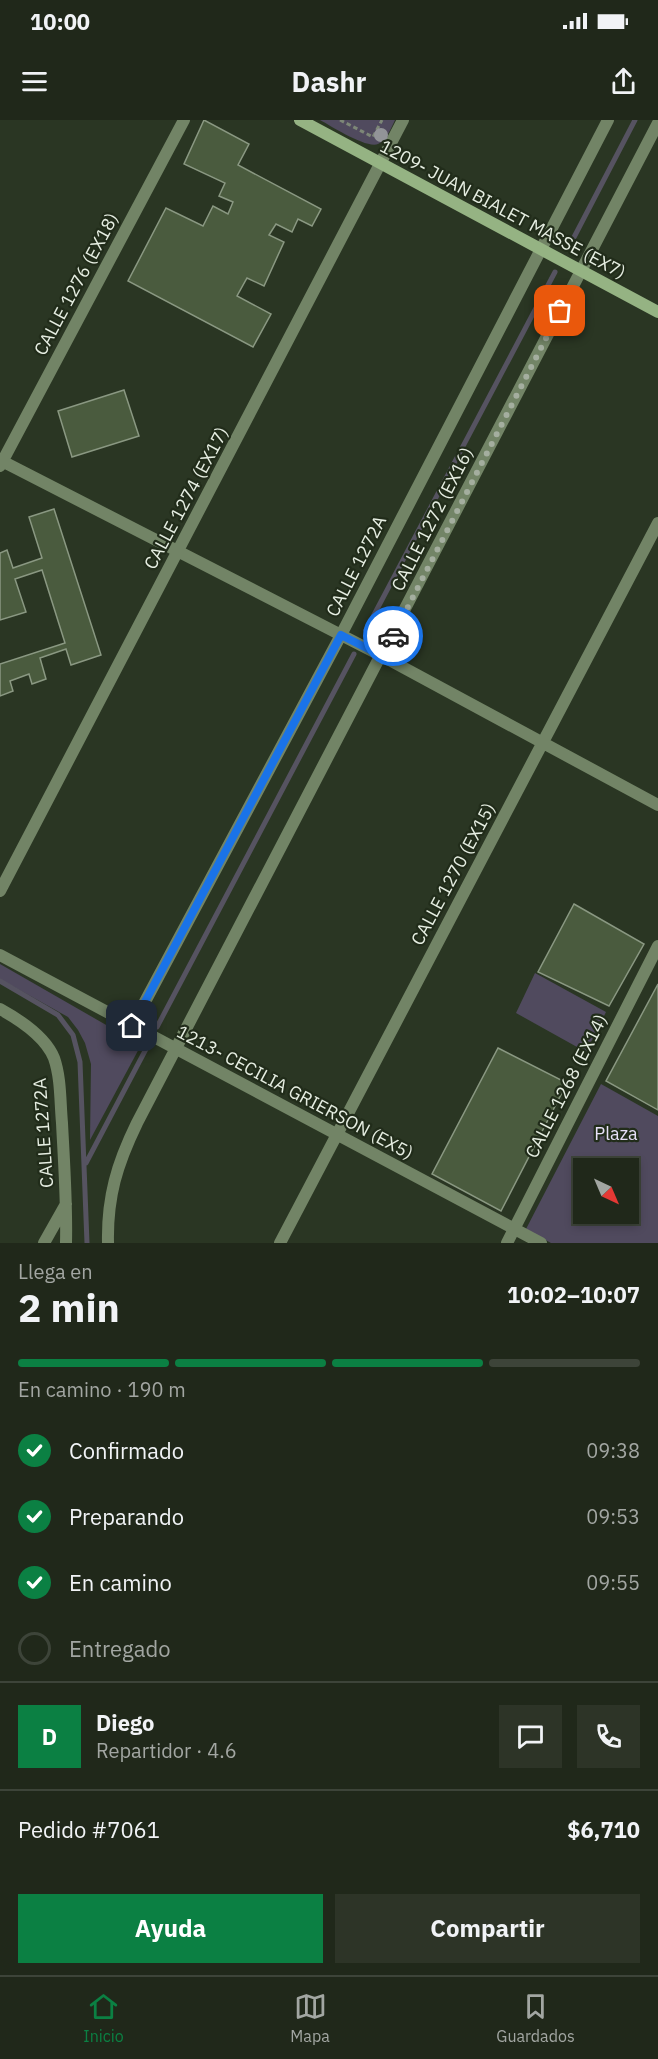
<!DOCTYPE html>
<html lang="es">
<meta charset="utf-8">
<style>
body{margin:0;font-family:"IBM Plex Sans",sans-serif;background:#2d3427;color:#f1f3f6;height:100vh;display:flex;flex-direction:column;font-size:22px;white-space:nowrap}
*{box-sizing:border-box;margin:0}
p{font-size:20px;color:#a2a6a2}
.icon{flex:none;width:33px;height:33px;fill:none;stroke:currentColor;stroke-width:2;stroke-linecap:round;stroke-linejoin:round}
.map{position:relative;height:1123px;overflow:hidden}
.side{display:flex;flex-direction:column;background:#20281a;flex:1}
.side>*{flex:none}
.needle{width:39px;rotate:136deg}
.tools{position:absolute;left:573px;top:1038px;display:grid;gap:12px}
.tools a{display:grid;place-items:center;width:66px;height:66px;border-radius:0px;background:#20281a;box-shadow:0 3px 9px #0003,0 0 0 2px #3d4439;font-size:30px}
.pin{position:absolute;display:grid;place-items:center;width:51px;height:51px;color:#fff;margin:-26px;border-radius:12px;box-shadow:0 3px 9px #0006}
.courier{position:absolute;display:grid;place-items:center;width:60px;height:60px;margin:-30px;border:4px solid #1a73e8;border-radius:50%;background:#fff;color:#222;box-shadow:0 2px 8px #0007}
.head em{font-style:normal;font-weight:700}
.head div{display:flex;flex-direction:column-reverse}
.head{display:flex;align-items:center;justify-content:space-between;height:102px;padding:0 18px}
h1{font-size:39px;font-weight:700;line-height:45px}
.bar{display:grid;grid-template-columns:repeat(4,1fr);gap:9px 6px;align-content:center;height:72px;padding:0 18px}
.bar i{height:8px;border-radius:4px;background:#3d4439}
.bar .current{background:#0b8043}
.bar p{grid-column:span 4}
.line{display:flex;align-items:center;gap:15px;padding:0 18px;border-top:2px solid #3d4439}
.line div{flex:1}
.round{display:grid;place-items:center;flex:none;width:63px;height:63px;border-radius:0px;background:#2d3427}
ol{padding:0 18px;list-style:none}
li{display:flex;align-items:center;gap:18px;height:66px}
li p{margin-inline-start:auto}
li .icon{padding:6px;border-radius:50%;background:#0b8043;color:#fff;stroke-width:4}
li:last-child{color:#a2a6a2}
li i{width:33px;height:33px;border:3px solid #3d4439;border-radius:50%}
.primary-button{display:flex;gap:12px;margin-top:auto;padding:12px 18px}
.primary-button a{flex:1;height:69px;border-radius:0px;background:#0b8043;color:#fff;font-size:24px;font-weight:700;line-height:69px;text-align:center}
.primary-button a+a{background:#2d3427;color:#f1f3f6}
.status{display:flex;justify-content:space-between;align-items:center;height:42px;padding:0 30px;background:#20281a;direction:ltr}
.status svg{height:16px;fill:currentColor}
header{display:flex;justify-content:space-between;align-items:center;height:78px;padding:0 18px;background:#20281a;font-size:27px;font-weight:700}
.dock{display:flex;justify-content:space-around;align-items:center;height:84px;border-top:2px solid #3d4439;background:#20281a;font-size:16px;color:#a2a6a2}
.dock a{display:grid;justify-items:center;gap:3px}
.dock .current{color:#0b8043}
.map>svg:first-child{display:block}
.green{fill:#504a5e;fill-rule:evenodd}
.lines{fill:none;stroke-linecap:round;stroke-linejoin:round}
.stream{stroke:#565361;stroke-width:5}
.building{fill:#4a5b3e;stroke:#8a9882;stroke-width:1.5}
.path{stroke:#7d8777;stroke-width:3;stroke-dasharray:4.5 3;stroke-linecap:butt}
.street{stroke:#728466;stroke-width:12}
.secondary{stroke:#95b383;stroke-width:12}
.tree{fill:#929498}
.done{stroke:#a4ae9f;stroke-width:6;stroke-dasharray:0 10.8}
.route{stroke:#1a73e8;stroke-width:8}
.labels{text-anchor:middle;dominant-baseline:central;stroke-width:4.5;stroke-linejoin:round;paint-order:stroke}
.street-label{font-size:18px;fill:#e6eee2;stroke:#212c1a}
.park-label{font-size:18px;fill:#e7e0f8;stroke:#212c1a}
</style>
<div class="status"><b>10:00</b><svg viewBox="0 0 49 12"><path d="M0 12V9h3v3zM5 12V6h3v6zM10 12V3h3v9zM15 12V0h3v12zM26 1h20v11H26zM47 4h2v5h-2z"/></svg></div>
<header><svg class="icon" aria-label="menu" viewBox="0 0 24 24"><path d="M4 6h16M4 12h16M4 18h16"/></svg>Dashr<svg class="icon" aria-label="share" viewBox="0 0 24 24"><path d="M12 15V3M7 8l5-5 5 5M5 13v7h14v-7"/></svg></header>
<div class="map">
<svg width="658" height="1123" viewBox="0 0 658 1123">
<rect width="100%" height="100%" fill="#2a3623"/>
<path class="green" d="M320,0H395C391,8 387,20 378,24C367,29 331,6 320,0Z
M0,844L141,925L90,1020L91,944L85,923L78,910L68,897L0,859Z
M535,853L606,892L586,932L516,893Z
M601,964L658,996V1123H551L526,1109ZM584,1048H628V1094H584Z"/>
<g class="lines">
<path class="stream" d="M571,123L635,0
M366,510L555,152
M0,861L58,895L73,915L80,942L87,1123
M157,907L354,534
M86,1043L146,929"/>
</g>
<path class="building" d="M204,0L249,24L238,45L321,89L312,106L298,99L292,112L276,104L269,115L284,122L264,166L247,158L237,176L271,194L253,227L128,161L166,88L203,106L213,86L228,94L233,82L219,76L225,63L184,44Z
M124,270L139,316L72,337L58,291Z
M54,389L101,535L71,545L66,529L40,538L46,559L32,564L29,554L10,561L13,571L0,576V544L65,523L42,450L15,459L26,492L0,500V433L7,430L13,448L42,438L29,397Z
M574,784L644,824L609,886L538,852Z
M658,864V990L606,961Z
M498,928L567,963L501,1091L432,1054Z"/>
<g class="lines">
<path class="path" d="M340,0L373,17L382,0"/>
<path class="street" d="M0,340L382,536L658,685
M0,346L184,0
M0,771L403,0
M0,835L541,1123
M0,889C20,900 45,916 54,938C61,958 60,981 62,1003C64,1043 67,1083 66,1123
M132,906L341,515L608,0
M44,1123L66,1084
M108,1123C107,1077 117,1044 137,1003L658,3
M280,1123L658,403
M507,1123L658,826"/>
<path class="secondary" d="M300,0L658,192"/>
</g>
<circle class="tree" cx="381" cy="15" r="7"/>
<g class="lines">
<path class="done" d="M393,516L560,191"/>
<path class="route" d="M132,906L341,515L382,536L393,516"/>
</g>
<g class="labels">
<g class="street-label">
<text transform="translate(503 89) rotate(28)">1209- JUAN BIALET MASSE (EX7)</text>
<text transform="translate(76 164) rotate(-62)">CALLE 1276 (EX18)</text>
<text transform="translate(186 378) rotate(-62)">CALLE 1274 (EX17)</text>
<text transform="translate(432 399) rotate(-63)">CALLE 1272 (EX16)</text>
<text transform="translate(356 446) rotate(-63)">CALLE 1272A</text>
<text transform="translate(453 754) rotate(-62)">CALLE 1270 (EX15)</text>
<text transform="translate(566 966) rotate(-63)">CALLE 1268 (EX14)</text>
<text transform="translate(295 972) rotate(28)">1213- CECILIA GRIERSON (EX5)</text>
<text transform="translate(43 1013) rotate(-94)">CALLE 1272A</text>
</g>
<g class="park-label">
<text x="616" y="1013">Plaza</text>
</g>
</g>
</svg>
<div class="tools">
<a><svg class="needle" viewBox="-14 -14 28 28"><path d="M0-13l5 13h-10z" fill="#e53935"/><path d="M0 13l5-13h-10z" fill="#a2a6a2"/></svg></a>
</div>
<div class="pin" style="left:560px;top:191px;background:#ea580c"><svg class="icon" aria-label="bag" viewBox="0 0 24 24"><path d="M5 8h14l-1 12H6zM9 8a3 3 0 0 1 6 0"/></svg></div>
<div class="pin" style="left:132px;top:906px;background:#1f2937"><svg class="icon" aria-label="home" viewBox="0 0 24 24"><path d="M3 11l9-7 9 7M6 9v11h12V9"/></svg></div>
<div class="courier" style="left:393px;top:516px"><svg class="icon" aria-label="car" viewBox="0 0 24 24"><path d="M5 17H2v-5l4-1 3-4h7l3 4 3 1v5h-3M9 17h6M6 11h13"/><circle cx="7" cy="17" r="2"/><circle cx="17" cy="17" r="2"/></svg></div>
</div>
<section class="side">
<div class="head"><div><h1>2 min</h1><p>Llega en</p></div><em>10:02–10:07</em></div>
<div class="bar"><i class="current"></i><i class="current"></i><i class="current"></i><i></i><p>En camino · 190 m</p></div>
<ol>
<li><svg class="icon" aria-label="check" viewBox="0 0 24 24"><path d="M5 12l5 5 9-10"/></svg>Confirmado<p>09:38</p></li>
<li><svg class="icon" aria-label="check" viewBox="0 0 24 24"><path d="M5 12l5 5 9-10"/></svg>Preparando<p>09:53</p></li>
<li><svg class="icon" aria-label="check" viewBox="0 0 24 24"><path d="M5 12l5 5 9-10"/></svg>En camino<p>09:55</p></li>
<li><i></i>Entregado</li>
</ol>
<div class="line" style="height:108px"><b class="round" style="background:#0b8043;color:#fff">D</b><div><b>Diego</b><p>Repartidor · 4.6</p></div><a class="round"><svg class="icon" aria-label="chat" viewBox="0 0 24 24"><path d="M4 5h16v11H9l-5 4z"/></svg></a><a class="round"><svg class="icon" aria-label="phone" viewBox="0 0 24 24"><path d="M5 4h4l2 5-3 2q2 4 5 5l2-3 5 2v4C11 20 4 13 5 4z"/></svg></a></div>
<div class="line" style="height:78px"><div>Pedido #7061</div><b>$6,710</b></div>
<div class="primary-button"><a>Ayuda</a><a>Compartir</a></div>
</section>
<nav class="dock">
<a class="current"><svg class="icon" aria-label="home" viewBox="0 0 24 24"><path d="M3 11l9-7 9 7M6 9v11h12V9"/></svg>Inicio</a>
<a><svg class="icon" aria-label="map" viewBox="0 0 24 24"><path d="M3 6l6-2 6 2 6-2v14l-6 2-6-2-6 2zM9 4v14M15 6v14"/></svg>Mapa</a>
<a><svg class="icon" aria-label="saved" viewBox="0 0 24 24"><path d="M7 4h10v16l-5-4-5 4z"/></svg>Guardados</a>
</nav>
